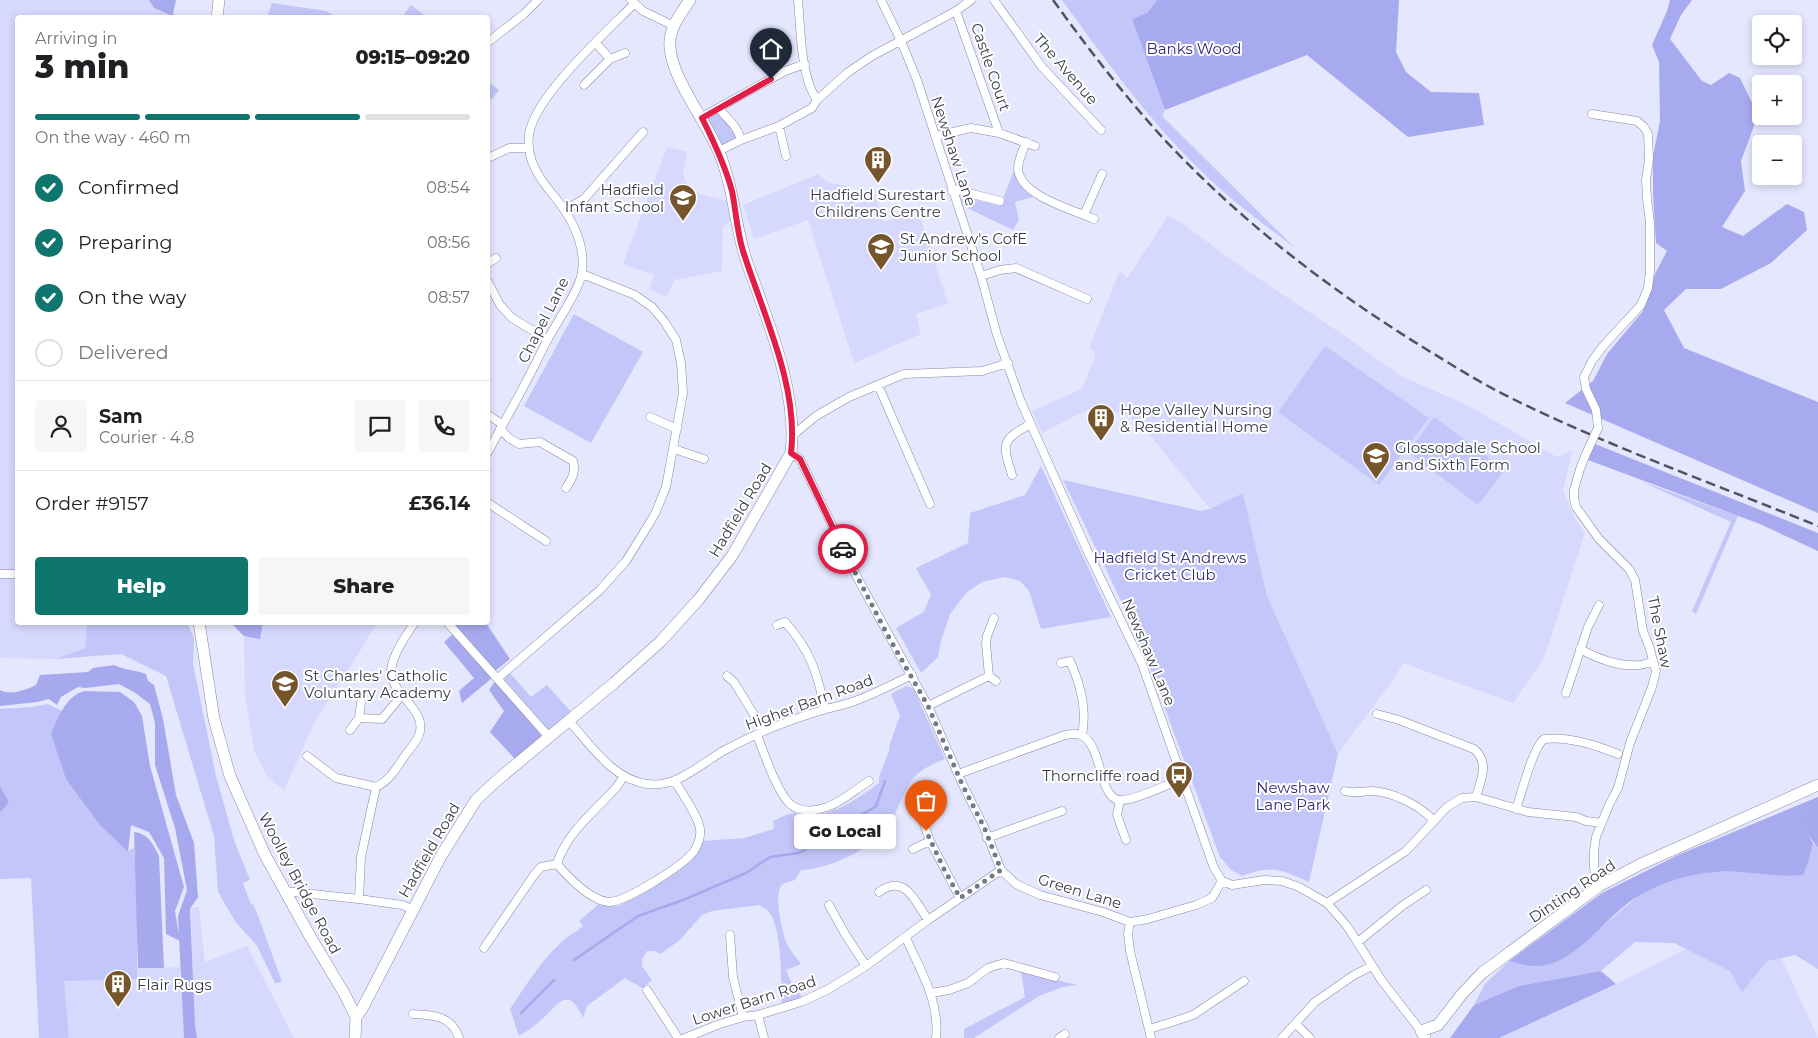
<!DOCTYPE html>
<meta charset="utf-8">
<style>
body{margin:0;font-family:Montserrat,sans-serif;background:#f6f6f6;color:#202124;height:100vh;display:flex;flex-direction:column;font-size:19px;white-space:nowrap}
*{box-sizing:border-box;margin:0}
p{font-size:16px;color:#757577}
.icon{flex:none;width:28px;height:28px;fill:none;stroke:currentColor;stroke-width:2;stroke-linecap:round;stroke-linejoin:round}
.map{position:relative;flex:1;overflow:hidden}
.drawer{position:absolute;left:15px;top:15px;width:475px;height:610px;display:flex;flex-direction:column;background:#fff;border-radius:5px;box-shadow:0 2px 8px #0003}
.drawer>*{flex:none}
.controls{position:absolute;left:1752px;top:15px;display:grid;gap:10px}
.controls a{display:grid;place-items:center;width:50px;height:50px;border-radius:5px;background:#fff;box-shadow:0 2px 8px #0003;font-size:25px}
.pin{position:absolute;display:grid;place-items:center;width:42px;height:42px;color:#fff;margin:-51px -21px;border-radius:50% 50% 50% 0;rotate:-45deg;box-shadow:0 0 5px #0007}
.pin .icon{rotate:45deg}
.courier{position:absolute;display:grid;place-items:center;width:50px;height:50px;margin:-25px;border:4px solid #e11d48;border-radius:50%;background:#fff;color:#222;box-shadow:0 1px 6px #0007}
.bubble{position:absolute;height:35px;border-radius:5px;background:#fff;box-shadow:0 2px 8px #0003;font-size:16px;font-weight:800;line-height:35px;text-align:center}
.overview em{font-style:normal;font-weight:800}
.overview div{display:flex;flex-direction:column-reverse}
.overview{display:flex;align-items:center;justify-content:space-between;height:85px;padding:0 20px}
h1{font-size:32px;font-weight:800;line-height:38px}
.bar{display:grid;grid-template-columns:repeat(4,1fr);gap:8px 5px;align-content:center;height:60px;padding:0 20px}
.bar i{height:6px;border-radius:4px;background:#e0e0e0}
.bar .selected{background:#0f766e}
.bar p{grid-column:span 4}
.line{display:flex;align-items:center;gap:12px;padding:0 20px;border-top:1px solid #e0e0e0}
.line div{flex:1}
.round{display:grid;place-items:center;flex:none;width:52px;height:52px;border-radius:5px;background:#f6f6f6}
ol{padding:0 20px;list-style:none}
li{display:flex;align-items:center;gap:15px;height:55px}
li p{margin-inline-start:auto}
li .icon{padding:5px;border-radius:50%;background:#0f766e;color:#fff;stroke-width:4}
li:last-child{color:#757577}
li i{width:28px;height:28px;border:2px solid #e0e0e0;border-radius:50%}
.primary-button{display:flex;gap:10px;margin-top:auto;padding:10px 20px}
.primary-button a{flex:1;height:58px;border-radius:5px;background:#0f766e;color:#fff;font-size:20px;font-weight:800;line-height:58px;text-align:center}
.primary-button a+a{background:#f6f6f6;color:#202124}
.map>svg:first-child{display:block}
.built{fill:#d6d9fd}
.green{fill:#c3c6f8}
.forest{fill:#a8aaef}
.water{fill:#a7a9ee}
.lines{fill:none;stroke-linecap:round;stroke-linejoin:round}
.stream{stroke:#a7a9ee;stroke-width:2.5}
.street-casing{stroke:#8789a4;stroke-width:9}
.secondary-casing{stroke:#8789a4;stroke-width:12}
.street{stroke:#fff;stroke-width:8}
.secondary{stroke:#fff;stroke-width:11}
.rail{stroke:#50525e;stroke-width:2.5;stroke-dasharray:10 5;stroke-linecap:butt}
.street-bridge-casing{stroke:#8789a4;stroke-width:9;stroke-linecap:butt}
.street-bridge{stroke:#fff;stroke-width:8}
.done{stroke:#767887;stroke-width:5;stroke-dasharray:0 9}
.route{stroke:#e11d48;stroke-width:6}
.labels{text-anchor:middle;dominant-baseline:central;stroke-width:4;stroke-linejoin:round;paint-order:stroke}
.park-label{font-size:15px;fill:#342b7a;stroke:#fff}
.street-label{font-size:15px;fill:#3b3c47;stroke:#fff}
.poi-label{font-size:15px;fill:#3b3c47;stroke:#fff;text-anchor:start}
</style>
<div class="map">
<svg width="1818" height="1038" viewBox="0 0 1818 1038">
<rect width="100%" height="100%" fill="#e5e7fe"/>
<path class="built" d="M0,0H149L154,8L174,17L18,18V622L87,623L85,648L55,659L0,658Z
M667,147L687,152L683,173L687,184L696,193L728,201L733,218L723,227L722,271L674,280L667,297L649,289L654,275L623,264Z
M818,174L828,182L847,186L850,188L855,205L876,196L884,222L918,211L948,304L916,314L921,334L854,363L808,220L754,239L743,205Z
M1168,216L1182,223L1237,264L1342,334L1401,376L1467,405L1557,457L1573,450L1563,490L1573,515L1585,533L1544,658L1513,703L1403,663L1394,679L1338,754L1267,596L1243,493L1210,509L1146,430L1128,416L1109,411L1087,410L1042,433L1032,411L1082,389L1096,354L1089,348L1120,270L1127,278Z
M263,623H376L359,653L314,723L284,791L267,776L254,750L245,694L244,636L260,639Z
M199,907L205,962L247,946L294,1038H55L53,977L123,969L180,967L179,978L193,977L191,908Z
M1717,933L1778,951L1818,1038H1499L1616,984Z"/>
<path class="green" d="M1062,0H1157L1147,13L1132,19L1165,110L1162,116L1295,248C1262,223 1228,198 1198,168C1147,118 1104,58 1062,0Z
M272,3L326,11L336,17H267Z
M411,5L427,17H402Z
M488,82L499,90L488,104Z
M718,111L738,139L720,148L705,119Z
M1015,168L1019,181L1033,197L1015,202L1019,220L1013,230L963,206L960,196L1000,206Z
M574,314L643,352L591,443L524,406Z
M1325,346L1429,418L1379,485L1278,412Z
M1434,417L1505,470L1478,505L1408,452Z
M1041,466L1111,617L1041,629L1029,591L1020,581L1005,577L982,582L966,593L950,614L941,641L938,657L921,673L896,628L924,612L931,595L916,568L968,543L970,513L1025,495Z
M1063,480L1201,511L1210,509L1243,493L1267,596L1338,754L1309,882C1278,869 1274,865 1242,876L1231,870L1220,857L1138,636Z
M1640,481L1738,516L1696,614L1692,611L1731,522Z
M87,623H187L194,637L193,664L216,776L234,840L250,880L243,883L251,905L253,904L257,913L282,982L275,983L257,946L235,921L218,892L214,836L166,676L121,654L55,659L85,648Z
M510,673L531,697L547,685L572,713L549,731L504,679Z
M906,686L912,688L915,692L945,759C937,762 928,766 921,771C901,786 900,815 883,833C869,848 837,864 816,868C811,870 806,869 801,870L795,880C791,881 784,882 781,886C774,896 782,933 787,944C790,951 797,958 801,964L786,970L794,989L806,1000L782,1007C781,986 783,926 768,911C766,909 762,907 759,905L712,911L702,915L680,940L660,954L655,951H647L642,960V966L652,980L642,988L625,978L587,1006L583,1018C568,985 560,1003 541,1020C535,1026 527,1031 519,1036L510,1009C526,985 542,959 564,940C570,934 577,932 583,926L579,921L599,904L619,906L656,885L691,861L698,851L703,841L744,838L774,829L773,821C780,818 789,812 798,813C804,814 810,816 817,815C839,812 861,796 879,783V777L890,748L889,747L900,715L891,694Z
M48,704L62,711L51,734L128,851L134,848L137,896V979L64,981L69,1038H39L31,878L0,879V813L9,802L0,786V709L32,707Z
M1813,843L1818,848V969L1795,955L1767,961L1742,992L1730,971L1674,943L1635,942L1601,971L1519,986L1474,1005L1485,984L1509,961L1535,966L1552,963L1571,953L1638,896L1670,881L1702,872H1741L1809,860Z
M1021,971L1077,985L1063,987L1039,996L974,1038H964V1029L1025,997Z"/>
<path class="forest" d="M149,0H176L173,14L175,17L154,8Z
M1157,0H1399L1396,52L1406,72L1431,92L1479,93L1484,125L1408,137L1307,55L1165,110L1132,19L1147,13Z
M1670,0H1692L1681,15L1670,39L1702,81L1711,85L1729,73L1740,78L1758,115L1741,161L1745,191L1722,227L1743,236L1787,204L1804,212L1807,230L1771,263L1721,289H1686L1664,310L1684,348L1818,402V513L1565,403L1593,381L1607,354L1643,311L1655,274L1667,251L1656,243L1653,195V156L1660,121L1659,62L1652,45L1667,11Z
M1595,444L1818,533V551L1760,524L1588,460Z
M231,623H263L260,639L244,636Z
M453,623H486L510,659L495,671Z
M453,634L492,678L462,703L459,691L474,678L444,642Z
M495,681L542,736L515,759L490,732L504,711L489,690Z
M85,691L120,692L134,702L142,716L150,766L184,887L175,911L180,941L166,934L164,858L149,832L131,825L128,852L100,825L66,779L51,734C58,718 66,695 85,691Z
M0,786L9,802L0,813Z
M1813,799L1809,836L1813,843L1809,860L1803,875C1782,877 1763,874 1742,872C1704,869 1674,877 1640,895C1607,913 1576,967 1535,966C1527,966 1517,963 1509,961L1602,893L1678,855Z
M1601,971L1616,984L1499,1038H1450L1474,1005L1519,986Z"/>
<path class="water" d="M114,665C125,670 135,670 146,674L148,681L154,685L163,719L176,795L194,843L198,897L190,909L195,1026L197,1038H184L178,916L187,890L175,828L155,765V723L150,704L134,692L119,684L85,688L78,687L61,697L57,705L49,699L37,702L0,706V690C12,696 25,690 36,685L40,675L88,672L93,668Z
M1818,797V848L1809,836L1804,823L1813,799Z
M134,832C149,834 153,844 159,856L164,968H138Z"/>
<g class="lines">
<path class="stream" d="M574,960L638,916L683,900L746,873L770,857L799,853L876,806L885,781
M521,1013L554,980"/>
<defs>
<path id="street" d="M631,0L643,11L674,26
M798,0C801,29 800,76 817,100
M881,0L901,41L917,80L981,276L997,335L1021,402L1087,550L1142,664L1214,868L1222,881L1232,885L1264,880L1282,881L1299,887L1327,903L1347,926L1382,981L1421,1031
M994,0L1042,67L1101,130
M956,11L999,133
M488,42L524,14L538,0
M596,43L610,59
M584,85L610,59L625,53
M719,108C728,121 736,123 741,140
M1592,114L1637,121L1644,127L1648,134L1649,159L1646,180L1647,199L1650,223V272L1648,288L1641,305L1604,345L1592,361L1584,377L1586,389L1596,410L1598,428
M702,117L785,71L805,64
M779,126L786,156
M935,136L971,128L999,133L1035,146
M1026,142C1023,150 1018,160 1018,169C1020,196 1074,210 1094,219
M719,151L741,140L779,126L812,108L817,100L847,73L872,56L956,11L971,0
M488,158L509,148H529
M952,191L957,190L1000,201
M565,210L584,199L643,132
M1084,215L1102,174
M488,263L496,258
M981,276L1000,270L1016,268L1087,299
M488,282L500,305L512,318L547,339
M878,385L930,504
M488,415L502,424
M650,417L677,429
M500,429L509,438L519,444L540,442L573,461C576,472 572,479 566,488
M793,435L816,416L849,397L904,374L982,371L1008,363
M674,449L704,459
M488,452C501,427 516,402 529,376C536,364 541,351 548,339C557,322 580,289 582,272C586,243 571,217 554,196C539,178 526,160 529,135C533,98 606,32 634,4
M791,453L800,459L858,579L928,706L962,783L984,827L1001,870L1016,884L1040,895L1103,912L1130,922L1148,919L1196,905L1212,898L1222,881
M1586,454L1580,469L1574,490V499L1576,507L1599,539L1629,569L1635,580L1643,631L1649,646L1656,671L1652,687L1630,743L1618,788L1609,805L1596,837L1594,851V867L1595,875L1599,886
M1012,475C1002,443 1001,440 1031,424
M488,503L546,541
M0,574H18
M994,618L987,636L986,644L989,676L996,681
M447,622L549,737
M777,625L785,622C811,651 817,673 825,709
M1580,649C1600,660 1631,672 1653,661
M1061,663L1070,661C1081,686 1087,709 1082,736
M727,676L734,682L764,731
M498,678L600,590L626,561L641,537L655,514L666,487L683,393L681,363L676,340L664,321L652,307L635,295L582,274
M1566,693L1588,627L1599,605
M928,706L989,676
M1377,714L1399,720L1474,749C1490,763 1481,779 1476,797
M359,718L382,719L402,695
M569,721C591,745 612,779 647,784C677,788 700,764 725,750C756,733 789,720 823,710C832,707 841,706 849,703C871,696 891,685 912,675
M350,730L359,718L361,703
M757,735C764,753 777,792 790,804C800,813 815,811 827,807C842,802 856,789 869,781
M307,756L336,778L376,787
M958,774L1065,735C1070,734 1076,733 1081,735C1103,745 1098,797 1119,800C1132,802 1168,784 1182,779
M624,776C620,782 617,788 612,792C592,814 566,834 557,864C568,877 591,901 609,902C626,902 684,865 694,851C698,845 701,836 700,829C698,815 682,794 675,781
M1345,791C1355,794 1362,791 1372,791C1393,792 1419,805 1433,820
M1120,800L1117,815L1126,840
M1516,809C1522,793 1532,749 1544,739C1568,736 1596,745 1618,754
M923,821L930,841L960,898
M987,838L1062,811
M913,849L930,841
M284,891L359,899L402,905L412,909
M879,892C905,873 915,901 928,920
M359,899L361,857L376,787C389,781 396,769 404,757C409,750 416,743 419,735C428,711 394,696 391,674C390,658 406,635 415,622
M1327,903L1406,851L1447,807L1462,798L1476,797L1528,812L1576,817L1586,821L1602,823
M829,905L845,934L866,966
M1130,922L1128,934L1130,951L1151,1038
M730,935L733,977L743,1017
M906,938C920,970 940,1001 936,1038
M1358,942L1402,906L1426,890
M484,948L534,875L541,867L557,864
M647,990L678,1038
M931,993L949,990L968,983L988,968L1004,963L1055,977
M413,1014C434,1015 452,1016 459,1038
M758,1015L764,1038
M1296,1024L1310,1038
M1149,1029L1172,1022L1193,1015L1244,981
M685,1038L717,1025L743,1017L758,1015L801,1002L827,990L866,966L928,920L1001,870
M1059,1038L1065,1034
M1282,1038L1315,1002L1354,975L1372,966"/>
<path id="secondary" d="M217,18L219,0
M199,622L214,719L230,776L265,855L311,938L344,993L356,1017L355,1038
M356,1017L362,1009L441,856L476,800L495,782L614,683L661,641L699,599L732,556L791,453C797,404 777,345 760,299C755,282 747,266 743,249C734,216 732,181 718,150C705,120 672,78 670,48C668,30 680,14 690,0
M1425,1038L1421,1031L1438,1025L1462,994L1482,973L1599,886L1641,864L1818,785"/>
</defs>
<use href="#street" class="street-casing"/>
<use href="#secondary" class="secondary-casing"/>
<use href="#street" class="street"/>
<use href="#secondary" class="secondary"/>
<path class="rail" d="M1053,0C1087,47 1123,94 1162,137C1238,219 1326,287 1421,346C1452,365 1482,384 1515,400C1613,448 1717,485 1818,526"/>
<defs>
<path id="street-bridge" d="M1586,454L1598,428"/>
</defs>
<use href="#street-bridge" class="street-bridge-casing"/>
<use href="#street-bridge" class="street-bridge"/>
</g>
<g class="lines">
<path class="done" d="M843,549L887,634L928,706L962,784L984,827L1001,870L960,898L944,869L926,831"/>
<path class="route" d="M771,79L702,118C714,142 725,165 732,191C736,211 737,232 743,251C763,314 799,387 791,453L800,459L843,549"/>
</g>
<defs>
<symbol id="building-pin" viewBox="-11 -11 22 30"><path d="M0 17L-7.5 6A9.5 9.5 0 1 1 7.5 6Z" fill="#75552b" stroke="#fff"/><path d="M-4-6H4V6H1V3H-1V6H-4ZM-2.5-4.3h1.7v1.8h-1.7ZM.8-4.3h1.7v1.8H.8ZM-2.5-1h1.7V.8h-1.7ZM.8-1h1.7V.8H.8Z" fill="#fff"/></symbol>
<symbol id="school-pin" viewBox="-11 -11 22 30"><path d="M0 17L-7.5 6A9.5 9.5 0 1 1 7.5 6Z" fill="#75552b" stroke="#fff"/><path d="M0-5L7-2L0 1L-7-2ZM-4 1L0 2.5L4 1V4Q0 6-4 4Z" fill="#fff"/></symbol>
<symbol id="bus-pin" viewBox="-11 -11 22 30"><path d="M0 17L-7.5 6A9.5 9.5 0 1 1 7.5 6Z" fill="#75552b" stroke="#fff"/><path d="M-5-6H5V4H4V6H2V4H-2V6H-4V4H-5ZM-3.5-4V0h7V-4ZM-3.5 1.2v1.5H-2V1.2ZM2 1.2v1.5H3.5V1.2Z" fill="#fff"/></symbol>
</defs>
<g fill-rule="evenodd">
<use href="#building-pin" x="862" y="144" width="32" height="43"/>
<use href="#school-pin" x="667" y="182" width="32" height="43"/>
<use href="#school-pin" x="865" y="231" width="32" height="43"/>
<use href="#building-pin" x="1085" y="402" width="32" height="43"/>
<use href="#school-pin" x="1360" y="440" width="32" height="43"/>
<use href="#school-pin" x="269" y="668" width="32" height="43"/>
<use href="#bus-pin" x="1163" y="759" width="32" height="43"/>
<use href="#building-pin" x="102" y="968" width="32" height="43"/>
</g>
<g class="labels">
<g class="park-label">
<text x="1194" y="48">Banks Wood</text>
<text x="1170" y="557">Hadfield St Andrews<tspan x="1170" dy="17">Cricket Club</tspan></text>
<text x="1293" y="787">Newshaw<tspan x="1293" dy="17">Lane Park</tspan></text>
</g>
<g class="street-label">
<text transform="translate(991 67) rotate(71)">Castle Court</text>
<text transform="translate(1066 69) rotate(49)">The Avenue</text>
<text transform="translate(954 151) rotate(72)">Newshaw Lane</text>
<text transform="translate(543 320) rotate(-63)">Chapel Lane</text>
<text transform="translate(740 510) rotate(-59)">Hadfield Road</text>
<text transform="translate(1660 632) rotate(79)">The Shaw</text>
<text transform="translate(1149 652) rotate(67)">Newshaw Lane</text>
<text transform="translate(809 702) rotate(-20)">Higher Barn Road</text>
<text transform="translate(429 850) rotate(-60)">Hadfield Road</text>
<text transform="translate(300 883) rotate(62)">Woolley Bridge Road</text>
<text transform="translate(1080 891) rotate(17)">Green Lane</text>
<text transform="translate(1572 891) rotate(-34)">Dinting Road</text>
<text transform="translate(754 1000) rotate(-18)">Lower Barn Road</text>
</g>
<g class="poi-label">
<text x="664" y="189" text-anchor="end">Hadfield<tspan x="664" dy="17">Infant School</tspan></text>
<text x="878" y="194" text-anchor="middle">Hadfield Surestart<tspan x="878" dy="17">Childrens Centre</tspan></text>
<text x="900" y="238">St Andrew's CofE<tspan x="900" dy="17">Junior School</tspan></text>
<text x="1120" y="409">Hope Valley Nursing<tspan x="1120" dy="17">&amp; Residential Home</tspan></text>
<text x="1395" y="447">Glossopdale School<tspan x="1395" dy="17">and Sixth Form</tspan></text>
<text x="304" y="675">St Charles' Catholic<tspan x="304" dy="17">Voluntary Academy</tspan></text>
<text x="1160" y="775" text-anchor="end">Thorncliffe road</text>
<text x="137" y="984">Flair Rugs</text>
</g>
</g>
</svg>
<div class="controls">
<a><svg class="icon" aria-label="locate" viewBox="0 0 24 24"><circle cx="12" cy="12" r="6"/><path d="M12 2v4M12 18v4M2 12h4M18 12h4"/></svg></a>
<a>+</a>
<a>−</a>
</div>
<div class="pin" style="left:926px;top:831px;background:#ea580c"><svg class="icon" aria-label="bag" viewBox="0 0 24 24"><path d="M5 8h14l-1 12H6zM9 8a3 3 0 0 1 6 0"/></svg></div>
<div class="pin" style="left:771px;top:79px;background:#1f2937"><svg class="icon" aria-label="home" viewBox="0 0 24 24"><path d="M3 11l9-7 9 7M6 9v11h12V9"/></svg></div>
<div class="courier" style="left:843px;top:549px"><svg class="icon" aria-label="car" viewBox="0 0 24 24"><path d="M5 17H2v-5l4-1 3-4h7l3 4 3 1v5h-3M9 17h6M6 11h13"/><circle cx="7" cy="17" r="2"/><circle cx="17" cy="17" r="2"/></svg></div>
<div class="bubble" style="left:794px;top:814px;width:102px">Go Local</div>
<section class="drawer">
<div class="overview"><div><h1>3 min</h1><p>Arriving in</p></div><em>09:15–09:20</em></div>
<div class="bar"><i class="selected"></i><i class="selected"></i><i class="selected"></i><i></i><p>On the way · 460 m</p></div>
<ol>
<li><svg class="icon" aria-label="check" viewBox="0 0 24 24"><path d="M5 12l5 5 9-10"/></svg>Confirmed<p>08:54</p></li>
<li><svg class="icon" aria-label="check" viewBox="0 0 24 24"><path d="M5 12l5 5 9-10"/></svg>Preparing<p>08:56</p></li>
<li><svg class="icon" aria-label="check" viewBox="0 0 24 24"><path d="M5 12l5 5 9-10"/></svg>On the way<p>08:57</p></li>
<li><i></i>Delivered</li>
</ol>
<div class="line" style="height:90px"><a class="round"><svg class="icon" aria-label="person" viewBox="0 0 24 24"><circle cx="12" cy="8" r="4"/><path d="M4 21q1-7 8-7t8 7"/></svg></a><div><b>Sam</b><p>Courier · 4.8</p></div><a class="round"><svg class="icon" aria-label="chat" viewBox="0 0 24 24"><path d="M4 5h16v11H9l-5 4z"/></svg></a><a class="round"><svg class="icon" aria-label="phone" viewBox="0 0 24 24"><path d="M5 4h4l2 5-3 2q2 4 5 5l2-3 5 2v4C11 20 4 13 5 4z"/></svg></a></div>
<div class="line" style="height:65px"><div>Order #9157</div><b>£36.14</b></div>
<div class="primary-button"><a>Help</a><a>Share</a></div>
</section>
</div>
